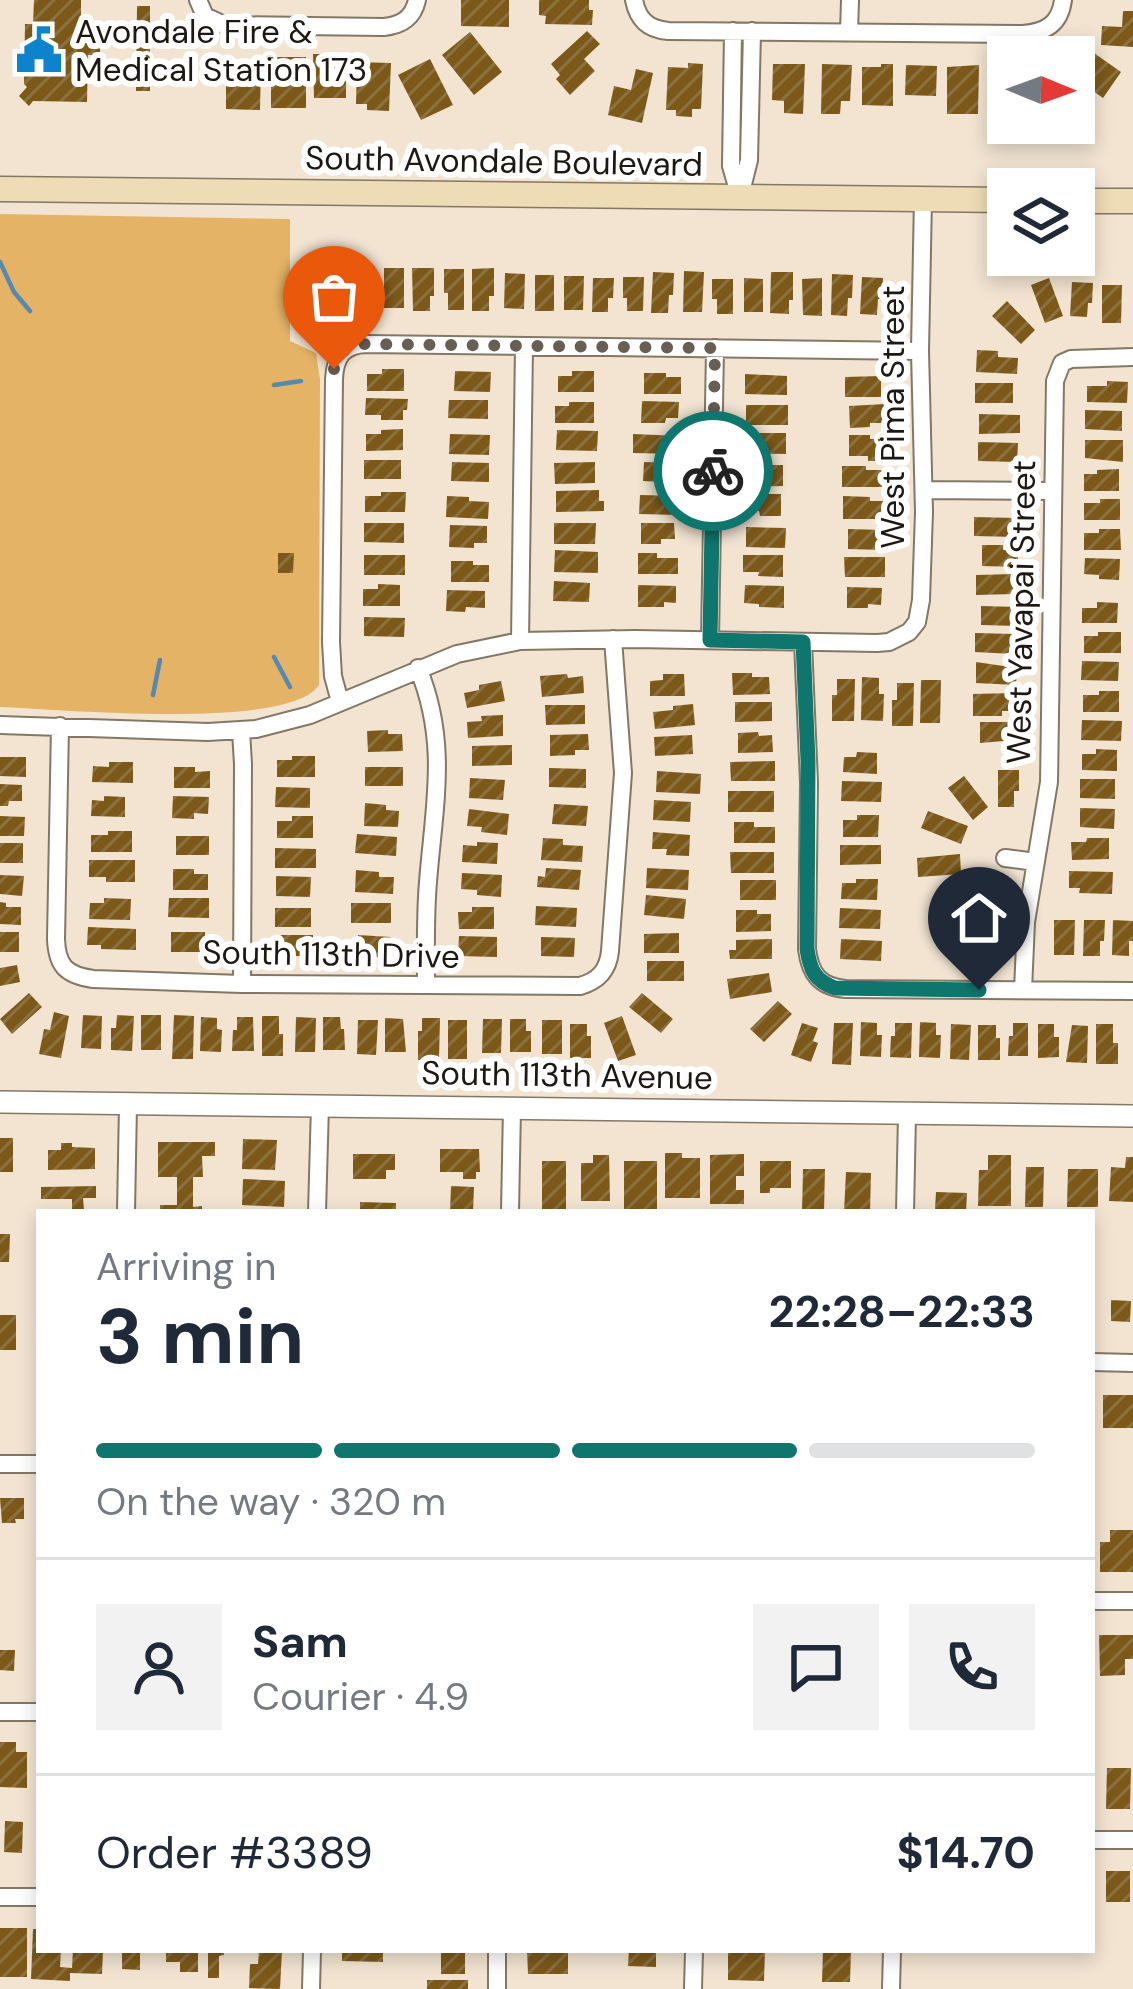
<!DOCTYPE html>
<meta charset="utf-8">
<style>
body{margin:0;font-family:"DM Sans",sans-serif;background:#f2f2f3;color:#1f2937;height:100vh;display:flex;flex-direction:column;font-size:45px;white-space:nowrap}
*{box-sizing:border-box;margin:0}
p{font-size:39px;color:#747a83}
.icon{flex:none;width:66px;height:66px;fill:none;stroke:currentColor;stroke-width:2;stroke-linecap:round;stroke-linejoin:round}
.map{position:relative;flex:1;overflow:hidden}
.panel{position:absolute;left:36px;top:1209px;width:1059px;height:744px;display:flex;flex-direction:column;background:#fff;border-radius:0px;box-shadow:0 6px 18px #0003}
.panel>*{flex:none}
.needle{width:78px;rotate:91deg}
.controls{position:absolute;left:987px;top:36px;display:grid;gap:24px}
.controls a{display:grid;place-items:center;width:108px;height:108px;border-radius:0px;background:#fff;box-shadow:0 6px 18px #0003;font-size:60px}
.pin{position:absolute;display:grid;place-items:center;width:102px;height:102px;color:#fff;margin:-123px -51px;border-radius:50% 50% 50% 0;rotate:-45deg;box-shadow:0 0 12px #0007}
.pin .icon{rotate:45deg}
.courier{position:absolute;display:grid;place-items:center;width:120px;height:120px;margin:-60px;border:9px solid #0f766e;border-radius:50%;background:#fff;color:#222;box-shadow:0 3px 15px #0007}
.head em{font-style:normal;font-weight:700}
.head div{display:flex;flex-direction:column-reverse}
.head{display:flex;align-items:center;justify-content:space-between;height:204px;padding:0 60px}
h1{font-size:78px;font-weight:700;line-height:90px}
.bar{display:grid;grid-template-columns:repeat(4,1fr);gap:18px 12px;align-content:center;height:144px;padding:0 60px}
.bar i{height:15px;border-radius:9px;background:#e0e1e3}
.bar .on{background:#0f766e}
.bar p{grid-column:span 4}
.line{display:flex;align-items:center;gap:30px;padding:0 60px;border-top:3px solid #e0e1e3}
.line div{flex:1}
.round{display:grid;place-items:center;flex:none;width:126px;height:126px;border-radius:0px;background:#f2f2f3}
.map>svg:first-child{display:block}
.park{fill:#e4b366}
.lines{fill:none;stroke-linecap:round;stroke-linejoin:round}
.stream{stroke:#5688b0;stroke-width:4.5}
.building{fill:url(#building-hatch)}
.minor-casing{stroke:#837766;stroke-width:20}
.tertiary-casing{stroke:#837766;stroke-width:24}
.secondary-casing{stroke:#837766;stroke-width:27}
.minor{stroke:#fff;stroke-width:16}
.tertiary{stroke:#fff;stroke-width:21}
.secondary{stroke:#eedcb6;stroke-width:24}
.done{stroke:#685f54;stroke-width:12;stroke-dasharray:0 21.6}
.route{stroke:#0f766e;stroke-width:15}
.labels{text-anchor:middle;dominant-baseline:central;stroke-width:12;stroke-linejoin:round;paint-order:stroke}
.poi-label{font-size:33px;fill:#1d1811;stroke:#fff;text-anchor:start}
.street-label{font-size:33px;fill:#1d1811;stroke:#fff}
</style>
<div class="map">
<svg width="1133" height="1989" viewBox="0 0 1133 1989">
<defs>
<pattern id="building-hatch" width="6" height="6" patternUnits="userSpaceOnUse" patternTransform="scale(3)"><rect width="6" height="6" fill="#7c5919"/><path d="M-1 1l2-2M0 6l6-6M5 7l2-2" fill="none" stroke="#8c7141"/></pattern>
</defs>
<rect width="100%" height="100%" fill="#f2e4d1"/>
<path class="park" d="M0,214L290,219V341L316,353L320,379L319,685C289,731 58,709 0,707Z"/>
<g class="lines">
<path class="stream" d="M0,262L14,292L30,311
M274,385L301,381
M274,657L290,687
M153,695L160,660"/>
</g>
<path class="building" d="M34,0H81V25H100V55H88L87,102L33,101L29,106L19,96L27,87L24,84L25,24H33Z
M461,0H509V27L461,26Z
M539,0H589V10H593L592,25L545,24L546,16L539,15Z
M137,6H150V91H136Z
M1123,11H1133V47L1101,45L1102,26L1122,27Z
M587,31L600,44L584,59L595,71L570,95L556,79L560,75L551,64Z
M470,32L502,72L474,95L442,55Z
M1094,53L1121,72L1103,98L1075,78Z
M313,54H326L327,58H346V98H314Z
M271,57H306V108H271Z
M430,59L453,105L421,120L398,75Z
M226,61H261L260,110L226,109Z
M357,62L391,63L389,111L367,110V104H356Z
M688,63L703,64L701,109H692V117L676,116V110H666L668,67L688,68Z
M773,64H805L803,114L784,113V101L772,100Z
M822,64L852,65L850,101H841L840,114H821Z
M881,64H893V106L862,105V67H881Z
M906,65L937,66L936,96L905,95Z
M979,65L978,114H947V67Z
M636,69L653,73L642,123L608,115L614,86L631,90Z
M990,69L1008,70V102H990Z
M354,265L375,266L374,291H370V307L353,306Z
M384,268H404V308H384Z
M412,268H434V296H430V311H413Z
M494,268V296H489V311H472V269Z
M444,269H464V310H448V293H444Z
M323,271H345V292H339L340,305H323Z
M684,271L704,272L702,312H683Z
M653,272L674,273L673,295H669L668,313H651Z
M771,272H793V300H789V314L770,313Z
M505,273L525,274L524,309L504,308Z
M832,274L853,275L852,298H848L847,316L831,315Z
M535,275H554V311H535Z
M564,276H584L583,310H564Z
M623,277H644L643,311H627V298H623Z
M862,277L883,278L882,299H878L877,315L860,314Z
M593,278H614L613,298H608V312H592Z
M744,278L763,279V312H744Z
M822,278V316L803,315L802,279Z
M1049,278L1063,316L1045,323L1031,285Z
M712,279H733V314H717V299H712Z
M295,282H315V320H295Z
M1072,282L1093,283L1092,303H1088L1087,317L1070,316Z
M1102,285H1122L1121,323H1102Z
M1007,301L1035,330L1021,344L992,316Z
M977,350L998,351V357L1018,358L1017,374L976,372Z
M382,369H404V391H367V374H382Z
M455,371L491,372L490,392L454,391Z
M572,371H594V392H558V376H572Z
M644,373H666V377H681V394H644Z
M745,374L787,376V395L745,394Z
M881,376V397H845V377Z
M1107,381L1128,382L1127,403L1087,402V386H1107Z
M975,383H1013V403H975Z
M366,398L408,399L407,410H403V420H381V415H365Z
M449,400H488V419L448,418Z
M642,401L679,402L678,418H666L665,423H641Z
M569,402H594V423H555V406H569Z
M885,404V423H870V427L850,428L849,406Z
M746,405H788V425H746Z
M1085,410L1122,411V431L1085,429Z
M979,414L1020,415V433L979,434Z
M403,429V450L366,451V434H381V430Z
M557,430L598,431L597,451L556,450Z
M745,433H786V454L745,453Z
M450,434L490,435L489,455L449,454Z
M633,434L681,436L680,454L633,453Z
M849,435H870V439H885V461H868V456H849Z
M1085,440H1123V462L1085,458Z
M978,442L1018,443L1017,462L978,461Z
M364,460H401V479H364Z
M452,462L489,463V482L451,481Z
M595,462V483L555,484L554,463Z
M644,462L681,463L680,483L643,481Z
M763,465H783V486L746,487V469H763Z
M842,466H866V470H885V487H842Z
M1119,469V491H1084V474H1097V470Z
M599,490V501H604V511L556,512V491Z
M381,492H406L405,512H365V496H381Z
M744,494H781V516H760L759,511H744Z
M640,495L679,496V515L639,514Z
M447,496L469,497V501L489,502L488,519L446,517Z
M843,496L870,497V501H887V519H843Z
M1100,499H1120V520H1084V503H1100Z
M974,517L1017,518V537L974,536Z
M364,523H404V543L364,542Z
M554,523H596L595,544H554Z
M641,523H674L675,539H661V544H641Z
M450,525L487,526V543H474V548L449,547Z
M746,527L786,528L785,548L746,547Z
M848,529L884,530L883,550L848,549Z
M1099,529H1120L1121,550H1084V533H1099Z
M982,545H1003V550H1018V567L982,566Z
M555,550L598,552V573L554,572Z
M278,553H294L293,573H278Z
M638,553H657V558H678V574H638Z
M364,555H405V575H364Z
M743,555H783V577L758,576L759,572H743Z
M844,557H885V577H845Z
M1085,558L1120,559L1119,580L1099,579V575L1084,574Z
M451,561H473V565H489V582H451Z
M1014,574V594L976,595V575Z
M554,581L590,583L589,602L553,601Z
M378,584L400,585V606H363V589H378Z
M638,585L676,586V603L664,602V607H638Z
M745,585L784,586V608L759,607V604L744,603Z
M847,587L882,588L881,605L868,604V608H847Z
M447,590L485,591V608L466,607L465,612L446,611Z
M1097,602L1118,603L1117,623H1082V608H1097Z
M981,606L1018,607L1017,626L981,625Z
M364,617L405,618L404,637L364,636Z
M1098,632H1121V653H1084V636H1098Z
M975,633L1013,634V654L975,652Z
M1082,661L1119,662L1118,681L1081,680Z
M976,662L1017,668L1016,685L976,683Z
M732,673H752V677H769L770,694L733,695Z
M567,674L568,678L583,676L584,693L542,697L540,676Z
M663,674H684L685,696H650V681L663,680Z
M862,677L879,678V694H884L883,721L861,720Z
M837,679H855L854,721H832V695H837Z
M921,680H941L940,723H920Z
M501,681L505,701L467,708L464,693L479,690V685Z
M897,683H914L913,726H892V700H897Z
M1099,691H1119V712H1083V695H1099Z
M1015,693V711H1002V716H973V694Z
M735,702H772V721L735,722Z
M693,704L695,725L655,729L653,712L673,710V706Z
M545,705H585V724L546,725Z
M503,715V736L468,738L467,722L482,721L481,716Z
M1082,720L1122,721L1121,741L1081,740Z
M980,722H1015V740L980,743Z
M388,730V734H402L403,751L368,752L367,731Z
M758,732L759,736L772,735L773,752L738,753V733Z
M588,734L589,750H575V755L550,756V735Z
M692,735L693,754L655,756L654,737Z
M512,745V765L472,766V746Z
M1096,749L1117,750V771L1082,770V754H1096Z
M857,752L877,753V774L843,772L844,757H856Z
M292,756H315V777H277V760H292Z
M0,757H26V777L0,776Z
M775,761V781H731L730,762Z
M109,762H133V783L92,782L93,766L109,767Z
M174,767H195V772L210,771V788H174Z
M365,767H403V786H365Z
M549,768L586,769V788L549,787Z
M998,770H1019V791H1014V807H998Z
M657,771L701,774L700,794L656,792Z
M964,776L988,807L973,820L948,788Z
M470,778L505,780L503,800L469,798Z
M1080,779H1115V799L1080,798Z
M842,781L882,782L881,802L841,801Z
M0,784L22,785V801H9L8,806H0Z
M276,787L310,788V808L275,807Z
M728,791H774V812H728Z
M104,796L125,797V817L91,816L92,800L104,801Z
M173,796L209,797L208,814L194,813V819L172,818Z
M654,800L691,802L690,822L653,820Z
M365,803L386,805V810L399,811L398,827L364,826Z
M554,804L588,806L586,826L552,824Z
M1080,808L1115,809L1114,829L1080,827Z
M469,809L509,814L507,835L481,832L482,827L467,826Z
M928,811L968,826L961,844L921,828Z
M857,815H879L878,837H843V820H857Z
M0,816L25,817L24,836H0Z
M292,816H313V838H277V821H292Z
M734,822H754V827H775V843H734Z
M108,831H132V852H91V835H108Z
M653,832L690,835L689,856L666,855L667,849H652Z
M357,834L397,837L396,856L355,853Z
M176,836H209V855H176Z
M543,838L563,839V845L583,846L582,862L541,860Z
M1087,838H1109V859L1072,860L1071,842H1086Z
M477,842L498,843L497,864L462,862L463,845L477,846Z
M0,843H23V863H0Z
M840,845H881V864L840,865Z
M275,848L316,849V868H275Z
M730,852H774V873H731Z
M960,854L961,874L918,877L917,858Z
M89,860H135V882H106V877H89Z
M546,868L581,870L579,890L537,887L538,876L545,877Z
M647,868L689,870L688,890L646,888Z
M173,869H194V874H208V890H173Z
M356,870L379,872V877H394L393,894L355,892Z
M1069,871L1113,872L1112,894L1079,893L1080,888H1069Z
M462,873L502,875L501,897L477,895V890L461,889Z
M0,875L24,876L22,896L0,894Z
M276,876L311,877L310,897L276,896Z
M856,879H878L877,900L841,899L842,883H856Z
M740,880H776V900H740Z
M963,881L976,897L942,923L929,907Z
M646,895L686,899L684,919L644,915Z
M104,898L131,899L130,920L89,919L90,903H104Z
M169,898H209V918L168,917Z
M0,902L6,903V907H21V925L0,924Z
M351,903H391V923H351Z
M979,903L997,911L979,953L961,945Z
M536,906L577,908L576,927L535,925Z
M472,907H494V929H459L458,912H472Z
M275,908H311V927H275Z
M840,908L881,910L880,929L839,928Z
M736,910H757V914H771V931L736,932Z
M1054,920H1075L1074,955H1054Z
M1084,920H1105L1104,941H1100V956H1083Z
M1113,920L1133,921V941H1129V956L1112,955Z
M88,927L136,929V950L101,949V945H87Z
M0,932H19V952H0Z
M171,932H205V952H171Z
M679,933V953H644V934Z
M275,935H313V956H291V952H275Z
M358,935L391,937L390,954H379V957L356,956Z
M459,936L497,937V957L458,956Z
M541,937L575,938L574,957L541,956Z
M772,939V959H730L729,950H736V940Z
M841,939L882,941L881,961L840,959Z
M647,961H684V981H647Z
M17,965L20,982L0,986V968Z
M769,973L772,992L730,999L727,979Z
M29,993L42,1007L12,1034L0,1019Z
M642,993L673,1019L661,1033L629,1007Z
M778,1001L792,1014L764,1042L750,1029Z
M54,1012L69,1016L61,1058L39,1054L44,1029L50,1030Z
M83,1015L102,1016L101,1049L81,1048Z
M117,1015L134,1016L132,1051L111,1050V1028H116Z
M141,1015H161V1050H141Z
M174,1015L194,1016L193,1059H172Z
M262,1016H279V1034H283V1056H262Z
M622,1016L636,1055L618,1061L604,1023Z
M201,1017L217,1018V1029L222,1030L221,1052L200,1051Z
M237,1017H253L254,1051H232L233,1030H237Z
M296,1017L316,1018L315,1052H295Z
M323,1017H340L341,1029H344L345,1050H323Z
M385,1018L403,1019L406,1052H385Z
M422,1018H440L439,1060H418V1031H422Z
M483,1019H502L501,1053H482Z
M510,1019H526V1031H531V1052H510Z
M358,1020H378L376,1055L357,1054Z
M448,1020H467V1059H448Z
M542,1020H562V1054H542Z
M861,1022L877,1023V1035H882L881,1057L860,1056Z
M920,1022L936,1023V1035H941L940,1058L919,1057Z
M802,1023L818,1028L813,1041L818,1043L811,1062L791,1055Z
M834,1023H853L851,1065L832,1064Z
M895,1023H912L911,1058L890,1057L891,1036H895Z
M1013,1023H1028V1056H1008L1009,1036H1013Z
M570,1024H587V1036H591V1058H570Z
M951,1024L971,1025L969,1060L950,1059Z
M1038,1024H1054V1037H1059V1057L1038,1058Z
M1096,1024H1113V1043H1118V1064H1096Z
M978,1025H996V1038H1000V1060H978Z
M1072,1025L1088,1026L1087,1063L1066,1062Z
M0,1138H13V1172H0Z
M243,1139L277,1140L275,1170L242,1169Z
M158,1142H215V1156H202L203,1177H193V1207L202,1206V1212H160V1205H177V1177H158Z
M61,1143H72V1147L95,1148V1169L48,1170V1150H61Z
M440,1149H479L480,1172H476V1179H463V1172H440Z
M665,1153H682V1158H700V1198H665Z
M353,1154H395V1170H386V1179H353Z
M744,1154V1176H736V1190H744V1204H710V1155Z
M593,1155H609L610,1201H581V1163H593Z
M988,1155H1011V1206H978L979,1170H988Z
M1126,1157H1133V1202L1109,1201L1111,1167L1125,1168Z
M542,1161H566V1211L542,1212Z
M624,1161H657V1212H624Z
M760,1161H791V1188H770V1193H760Z
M1026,1167H1044L1043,1207H1025Z
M803,1169H825L824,1212H802Z
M1068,1169H1098V1207H1067Z
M846,1172L871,1173L870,1212H844Z
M243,1179L285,1181L284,1207L242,1205Z
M96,1186V1198H83L84,1210H72V1199H41V1187Z
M451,1186L474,1187L473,1212H450Z
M936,1192L967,1193L966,1212H943L944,1209H935Z
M360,1202L396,1203V1212H360Z
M0,1234H10L9,1262H0Z
M1111,1300L1131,1301L1130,1322L1111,1321Z
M0,1315H16V1350H0Z
M1103,1395H1133V1428H1103Z
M0,1498H24V1519H15L16,1523H2Z
M1110,1530H1133V1572H1100V1542H1110Z
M1099,1635H1133V1659H1125V1675L1100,1676Z
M0,1650H15L14,1671L0,1670Z
M0,1742H16V1752H27V1788L0,1787Z
M1107,1768H1131L1130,1809H1106Z
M5,1821L23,1822L22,1853L4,1852Z
M1106,1871H1130V1902H1106Z
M0,1928H27V1977H0Z
M33,1929H39V1950H61L60,1967L72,1968L73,1950H103L102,1974L70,1973V1981L31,1979Z
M122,1950H140V1970L122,1969Z
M166,1950H198V1972H180V1962H166Z
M208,1950H224V1955L219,1956V1978H208Z
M259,1950H282L280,1989L249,1988L250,1964H258Z
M342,1950H374V1953H383V1962L342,1961Z
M441,1950H465V1974H441Z
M527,1950H568V1974H528Z
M629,1950H656V1967L628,1966Z
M728,1950H765L764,1981L728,1980Z
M823,1950H851L850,1982H822Z
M427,1980H468V1989H427Z"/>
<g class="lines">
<defs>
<path id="minor" d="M198,0L205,16L224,25L384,27C402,25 413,18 417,0
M634,0C638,20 648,29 668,31L1023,34C1046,32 1060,24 1063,0
M733,31L731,166L740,197
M849,32L850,0
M740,196L749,160L752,31
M924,490L1052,491
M710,640L715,348
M520,641L524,346
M803,642L809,783L807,949C810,974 820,987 846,989L1133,991
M418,668C449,743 434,805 428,882C425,916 426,951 426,985
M340,702L333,676L331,642L334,379C335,357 343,345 366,344L920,351
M0,725L208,732L256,729L310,715L457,654L520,641L635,639L877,643L889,642L909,632L917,622L921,600L924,512L920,351L923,199
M60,726L56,939C57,966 66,975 93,979L242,984L580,986C598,981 608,971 610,951L623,773L613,639
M241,731L243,764L242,984
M1005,858L1036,862
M1023,990L1026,922L1049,782L1055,381L1062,363L1071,359L1133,357
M126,1212L128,1104
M317,1212L320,1105
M510,1212L512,1107
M905,1212L907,1114
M1092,1362L1133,1363
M0,1464H39
M1092,1601H1133
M0,1712H39
M1092,1840H1133
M0,1897H39
M311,1989L312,1950
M497,1989V1950
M693,1989L694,1950
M891,1989L892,1950"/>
<path id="tertiary" d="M0,1102L1133,1116"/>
<path id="secondary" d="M0,189L1008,200
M1074,201H1133"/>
</defs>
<use href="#minor" class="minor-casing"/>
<use href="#tertiary" class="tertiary-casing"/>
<use href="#secondary" class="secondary-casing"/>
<use href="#minor" class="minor"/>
<use href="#tertiary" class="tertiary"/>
<use href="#secondary" class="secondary"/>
</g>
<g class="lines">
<path class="done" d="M334,369C339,351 347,345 366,344L715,348L713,471"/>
<path class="route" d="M713,471L710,640L803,642L808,761L807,949C810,970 815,981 835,988L979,990"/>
</g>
<defs>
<symbol id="civic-bare" viewBox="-9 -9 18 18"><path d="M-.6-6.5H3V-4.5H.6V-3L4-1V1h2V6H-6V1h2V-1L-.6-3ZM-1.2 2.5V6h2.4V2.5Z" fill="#0c83cc" stroke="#fff" stroke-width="2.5" paint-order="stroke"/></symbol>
</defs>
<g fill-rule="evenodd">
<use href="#civic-bare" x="6" y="17" width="66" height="66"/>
</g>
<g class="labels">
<g class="poi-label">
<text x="75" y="31">Avondale Fire &amp;<tspan x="75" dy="38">Medical Station 173</tspan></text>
</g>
<g class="street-label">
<text transform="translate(504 161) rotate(1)">South Avondale Boulevard</text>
<text transform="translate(892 417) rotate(-90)">West Pima Street</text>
<text transform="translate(1021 612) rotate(-89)">West Yavapai Street</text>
<text transform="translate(331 954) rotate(1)">South 113th Drive</text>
<text transform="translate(567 1075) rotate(1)">South 113th Avenue</text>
</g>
</g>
</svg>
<div class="controls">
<a><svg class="needle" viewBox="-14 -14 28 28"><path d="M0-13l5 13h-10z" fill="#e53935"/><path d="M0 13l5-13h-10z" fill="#747a83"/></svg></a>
<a><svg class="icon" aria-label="layers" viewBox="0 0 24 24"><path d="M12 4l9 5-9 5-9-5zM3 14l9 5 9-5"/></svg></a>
</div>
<div class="pin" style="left:334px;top:369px;background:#ea580c"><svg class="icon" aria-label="bag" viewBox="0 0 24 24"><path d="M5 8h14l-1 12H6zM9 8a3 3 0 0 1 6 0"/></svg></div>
<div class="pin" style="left:979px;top:990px;background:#1f2937"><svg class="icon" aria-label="home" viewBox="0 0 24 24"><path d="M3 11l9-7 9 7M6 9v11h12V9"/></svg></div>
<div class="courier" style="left:713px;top:471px"><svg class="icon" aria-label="bike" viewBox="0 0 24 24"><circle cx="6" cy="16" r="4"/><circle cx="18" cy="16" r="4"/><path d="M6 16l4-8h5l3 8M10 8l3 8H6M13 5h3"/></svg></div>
<section class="panel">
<div class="head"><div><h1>3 min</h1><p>Arriving in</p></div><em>22:28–22:33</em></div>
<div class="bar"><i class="on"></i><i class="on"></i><i class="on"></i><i></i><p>On the way · 320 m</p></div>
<div class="line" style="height:216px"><a class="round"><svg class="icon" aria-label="person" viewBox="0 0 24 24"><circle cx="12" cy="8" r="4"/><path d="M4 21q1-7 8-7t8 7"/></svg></a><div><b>Sam</b><p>Courier · 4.9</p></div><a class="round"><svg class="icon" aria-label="chat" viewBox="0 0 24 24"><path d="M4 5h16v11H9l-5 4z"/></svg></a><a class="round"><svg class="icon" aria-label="phone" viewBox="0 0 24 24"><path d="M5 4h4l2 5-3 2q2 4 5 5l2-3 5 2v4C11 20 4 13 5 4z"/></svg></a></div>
<div class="line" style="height:156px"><div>Order #3389</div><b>$14.70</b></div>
</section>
</div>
